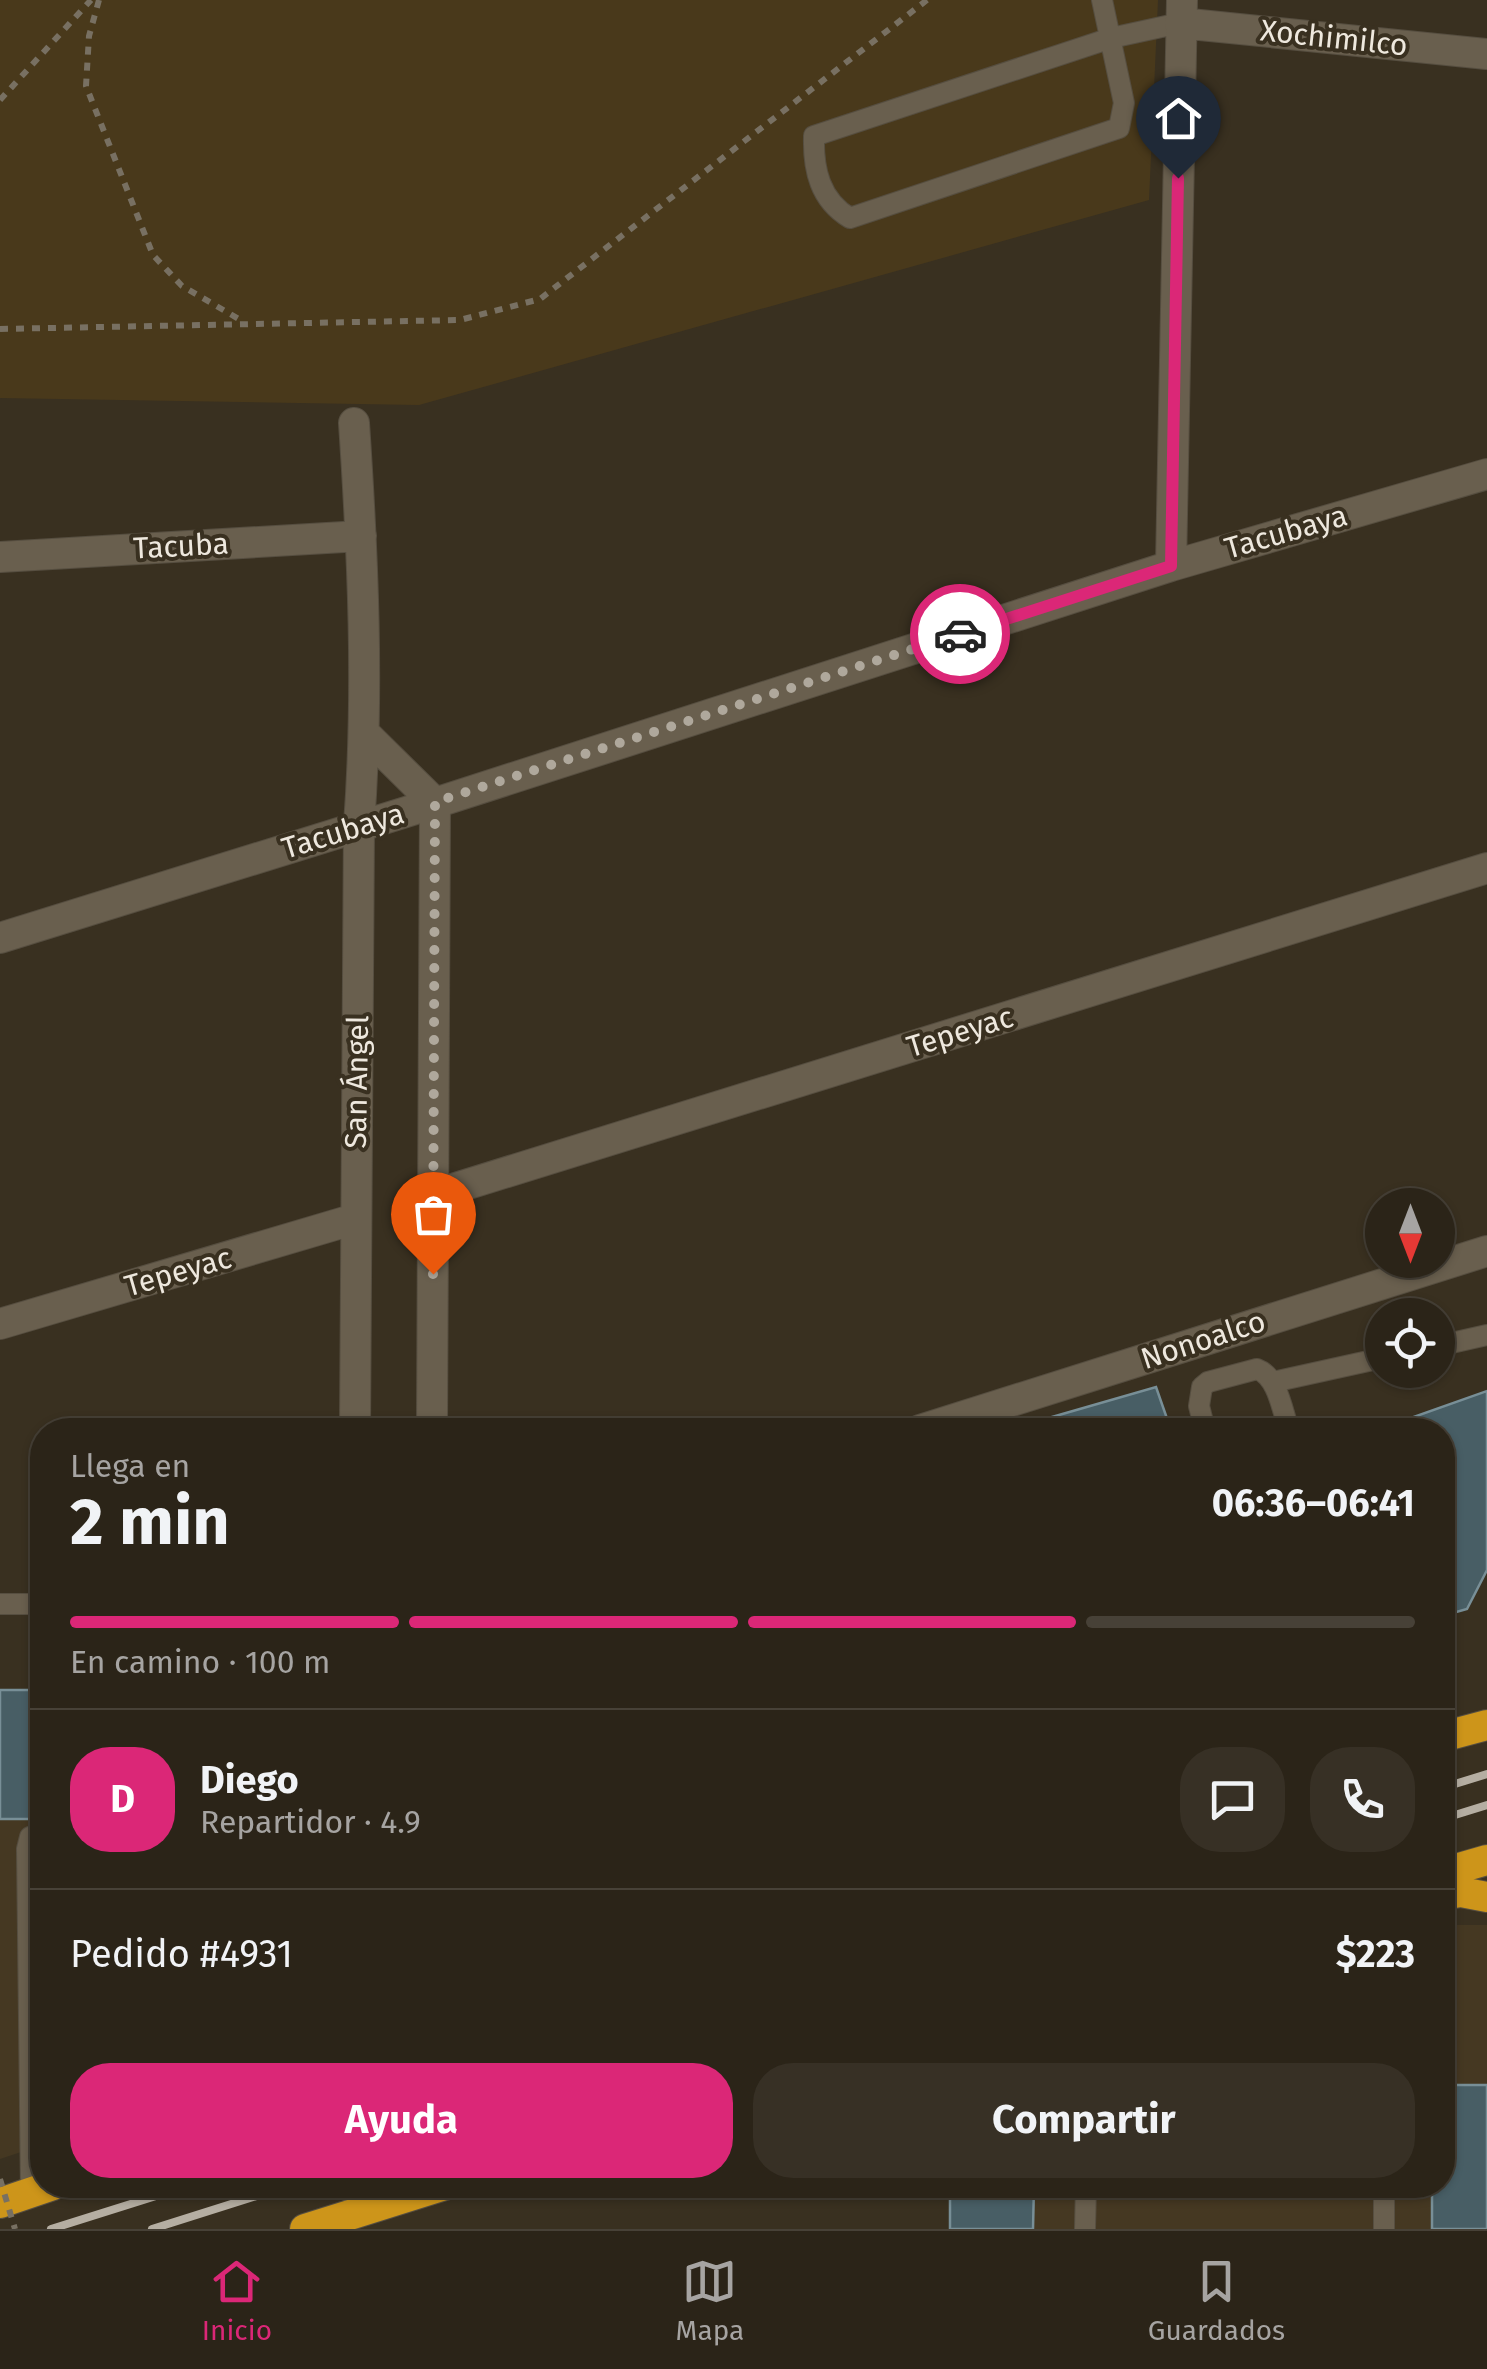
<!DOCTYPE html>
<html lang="es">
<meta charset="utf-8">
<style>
body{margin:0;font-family:"Fira Sans",sans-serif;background:#373025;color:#f1f3f6;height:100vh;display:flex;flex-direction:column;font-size:38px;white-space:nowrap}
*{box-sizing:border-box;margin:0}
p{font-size:32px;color:#a6a4a2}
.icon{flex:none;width:55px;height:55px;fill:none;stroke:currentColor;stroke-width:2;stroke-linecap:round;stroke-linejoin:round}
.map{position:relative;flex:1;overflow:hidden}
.details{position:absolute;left:30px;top:1418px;width:1425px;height:780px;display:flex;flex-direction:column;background:#2b2418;border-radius:40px;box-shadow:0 2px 8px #0004,0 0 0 2px #474137}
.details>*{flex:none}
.needle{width:65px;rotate:180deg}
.buttons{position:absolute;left:1365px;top:1188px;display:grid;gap:20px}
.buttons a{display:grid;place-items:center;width:90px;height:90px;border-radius:50%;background:#2b2418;box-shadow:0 2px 8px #0004,0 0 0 2px #474137;font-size:50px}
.pin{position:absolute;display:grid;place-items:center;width:85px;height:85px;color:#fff;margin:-102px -42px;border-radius:50% 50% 50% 0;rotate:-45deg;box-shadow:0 0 10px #0007}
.pin .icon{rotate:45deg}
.courier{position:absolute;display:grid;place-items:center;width:100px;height:100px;margin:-50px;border:8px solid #db2777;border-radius:50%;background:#fff;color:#222;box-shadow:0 2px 12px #0007}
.head em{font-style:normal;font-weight:700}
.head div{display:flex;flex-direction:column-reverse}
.head{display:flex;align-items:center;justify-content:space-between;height:170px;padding:0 40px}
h1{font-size:65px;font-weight:700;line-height:75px}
.bar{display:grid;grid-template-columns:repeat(4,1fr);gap:15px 10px;align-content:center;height:120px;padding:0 40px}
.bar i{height:12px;border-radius:8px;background:#474137}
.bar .on{background:#db2777}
.bar p{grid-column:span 4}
.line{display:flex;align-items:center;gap:25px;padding:0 40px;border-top:2px solid #474137}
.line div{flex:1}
.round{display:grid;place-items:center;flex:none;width:105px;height:105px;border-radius:40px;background:#373025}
.primary-button{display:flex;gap:20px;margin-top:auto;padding:20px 40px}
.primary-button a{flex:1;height:115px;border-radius:40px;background:#db2777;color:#fff;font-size:40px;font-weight:700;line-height:115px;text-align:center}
.primary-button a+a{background:#373025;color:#f1f3f6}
.dock{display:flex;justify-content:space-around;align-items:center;height:140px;border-top:2px solid #474137;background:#2b2418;font-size:28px;color:#a6a4a2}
.dock a{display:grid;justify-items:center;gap:5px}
.dock .on{color:#db2777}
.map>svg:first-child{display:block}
.built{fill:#453822}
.green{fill:#49391b}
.building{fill:#485e65;stroke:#788f97;stroke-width:2.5}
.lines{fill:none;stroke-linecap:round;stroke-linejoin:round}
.lane-casing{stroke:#564e40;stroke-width:22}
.street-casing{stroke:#564e40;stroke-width:32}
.highway-casing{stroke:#564e40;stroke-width:32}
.path{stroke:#787062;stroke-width:6;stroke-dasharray:8 8;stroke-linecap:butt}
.lane{stroke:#695f4e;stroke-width:20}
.street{stroke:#695f4e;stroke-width:30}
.highway{stroke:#cd951a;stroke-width:30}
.rail{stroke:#b5aea2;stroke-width:8}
.path-bridge{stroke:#787062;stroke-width:6;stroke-dasharray:8 8;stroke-linecap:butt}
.done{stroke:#afa89c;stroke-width:10;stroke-dasharray:0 18}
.route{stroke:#db2777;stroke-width:12}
.labels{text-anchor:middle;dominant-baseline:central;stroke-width:8;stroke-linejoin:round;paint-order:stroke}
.street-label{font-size:30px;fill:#eee8de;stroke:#393020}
</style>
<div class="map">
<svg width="1487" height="2229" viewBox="0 0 1487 2229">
<rect width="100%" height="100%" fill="#393020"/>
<path class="built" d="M0,1819H42V2145L0,2159Z
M1443,1925H1487V2229H950V2185H1442Z"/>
<path class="green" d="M0,0H1158L1149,200L419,405L0,398Z"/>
<path class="building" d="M1156,1387L1171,1430H1007Z
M1487,1391V1570L1467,1609L1442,1616V1430H1377Z
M0,1690H42V1819H0Z
M1442,2085H1487V2229H1432V2185H1442Z
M950,2185H1034L1033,2229H950Z"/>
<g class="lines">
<defs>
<path id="lane" d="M1102,0L1124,103L1119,128L850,218C820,200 813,170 814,136L1111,38L1180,23
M1438,1346L1487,1335
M1273,1382L1382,1358
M1205,1430L1199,1406L1202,1387L1208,1382L1257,1369C1278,1377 1282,1410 1289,1430
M0,1604H42
M31,2192L27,1849L30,1837L42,1832
M1085,2229L1086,2185
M1384,2229V2185"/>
<path id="street" d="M1180,23L1487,54
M354,423C363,557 369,691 359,825L355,1430
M0,557L361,536
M1171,566L1182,0
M366,735L435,803L432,1430
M0,938L435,803L1171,566L1487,474
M433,1195L1487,868
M0,1324L355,1219
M920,1430L1487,1251
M358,2185L359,2211"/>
<path id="highway" d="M1442,1737L1487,1725
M1442,1873L1487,1860
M1442,1895L1461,1892L1487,1897
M0,2203L53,2185
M305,2229L445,2185"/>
</defs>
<use href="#lane" class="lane-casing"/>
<use href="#street" class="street-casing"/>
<use href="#highway" class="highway-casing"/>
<path class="path" d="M99,0L89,36L86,86L153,255L182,286L244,322
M0,100L91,0
M0,329L460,320L540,299L927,0"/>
<use href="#lane" class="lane"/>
<use href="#street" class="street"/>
<use href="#highway" class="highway"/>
<path class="rail" d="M1442,1788L1487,1774
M1442,1819L1487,1805
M51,2229L191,2185
M152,2229L291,2185"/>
<path class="path-bridge" d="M0,2179L15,2229"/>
</g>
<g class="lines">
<path class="done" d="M433,1274L435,802L960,634"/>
<path class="route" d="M960,634L1171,566L1178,178"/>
</g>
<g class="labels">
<g class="street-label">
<text transform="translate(1334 38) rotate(6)">Xochimilco</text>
<text transform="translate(1286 532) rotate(-16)">Tacubaya</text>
<text transform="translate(181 546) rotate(-3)">Tacuba</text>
<text transform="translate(343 831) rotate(-17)">Tacubaya</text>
<text transform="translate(960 1032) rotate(-17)">Tepeyac</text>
<text transform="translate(357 1082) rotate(-89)">San Ángel</text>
<text transform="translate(178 1272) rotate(-16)">Tepeyac</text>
<text transform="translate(1203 1340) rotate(-18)">Nonoalco</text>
</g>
</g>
</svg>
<div class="buttons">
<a><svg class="needle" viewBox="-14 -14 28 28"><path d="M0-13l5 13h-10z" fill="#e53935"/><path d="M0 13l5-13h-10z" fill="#a6a4a2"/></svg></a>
<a><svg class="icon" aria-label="locate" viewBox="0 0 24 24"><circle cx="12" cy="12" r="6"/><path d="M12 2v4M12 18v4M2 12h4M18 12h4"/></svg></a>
</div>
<div class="pin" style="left:433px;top:1274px;background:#ea580c"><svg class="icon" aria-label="bag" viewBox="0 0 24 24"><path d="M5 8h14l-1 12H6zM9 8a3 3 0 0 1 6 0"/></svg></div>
<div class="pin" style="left:1178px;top:178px;background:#1f2937"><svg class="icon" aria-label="home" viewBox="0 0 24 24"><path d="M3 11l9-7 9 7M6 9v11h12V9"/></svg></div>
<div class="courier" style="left:960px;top:634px"><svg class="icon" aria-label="car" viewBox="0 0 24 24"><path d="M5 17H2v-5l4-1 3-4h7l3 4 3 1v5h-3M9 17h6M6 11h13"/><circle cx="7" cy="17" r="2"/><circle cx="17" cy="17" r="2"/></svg></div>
<section class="details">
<div class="head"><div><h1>2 min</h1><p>Llega en</p></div><em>06:36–06:41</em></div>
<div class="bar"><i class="on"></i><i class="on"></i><i class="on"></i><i></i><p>En camino · 100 m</p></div>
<div class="line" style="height:180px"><b class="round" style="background:#db2777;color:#fff">D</b><div><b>Diego</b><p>Repartidor · 4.9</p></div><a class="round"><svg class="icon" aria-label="chat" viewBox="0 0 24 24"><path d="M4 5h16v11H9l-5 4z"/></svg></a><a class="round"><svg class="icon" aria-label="phone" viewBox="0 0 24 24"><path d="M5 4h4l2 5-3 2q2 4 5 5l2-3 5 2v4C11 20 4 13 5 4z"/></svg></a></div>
<div class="line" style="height:130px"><div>Pedido #4931</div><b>$223</b></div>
<div class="primary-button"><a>Ayuda</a><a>Compartir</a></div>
</section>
</div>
<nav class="dock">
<a class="on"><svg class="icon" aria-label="home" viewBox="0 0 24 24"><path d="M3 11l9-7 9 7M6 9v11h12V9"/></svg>Inicio</a>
<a><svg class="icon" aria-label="map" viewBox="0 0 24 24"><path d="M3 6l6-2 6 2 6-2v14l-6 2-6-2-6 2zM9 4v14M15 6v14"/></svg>Mapa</a>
<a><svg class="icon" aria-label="saved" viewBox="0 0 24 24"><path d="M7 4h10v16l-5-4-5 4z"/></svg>Guardados</a>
</nav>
